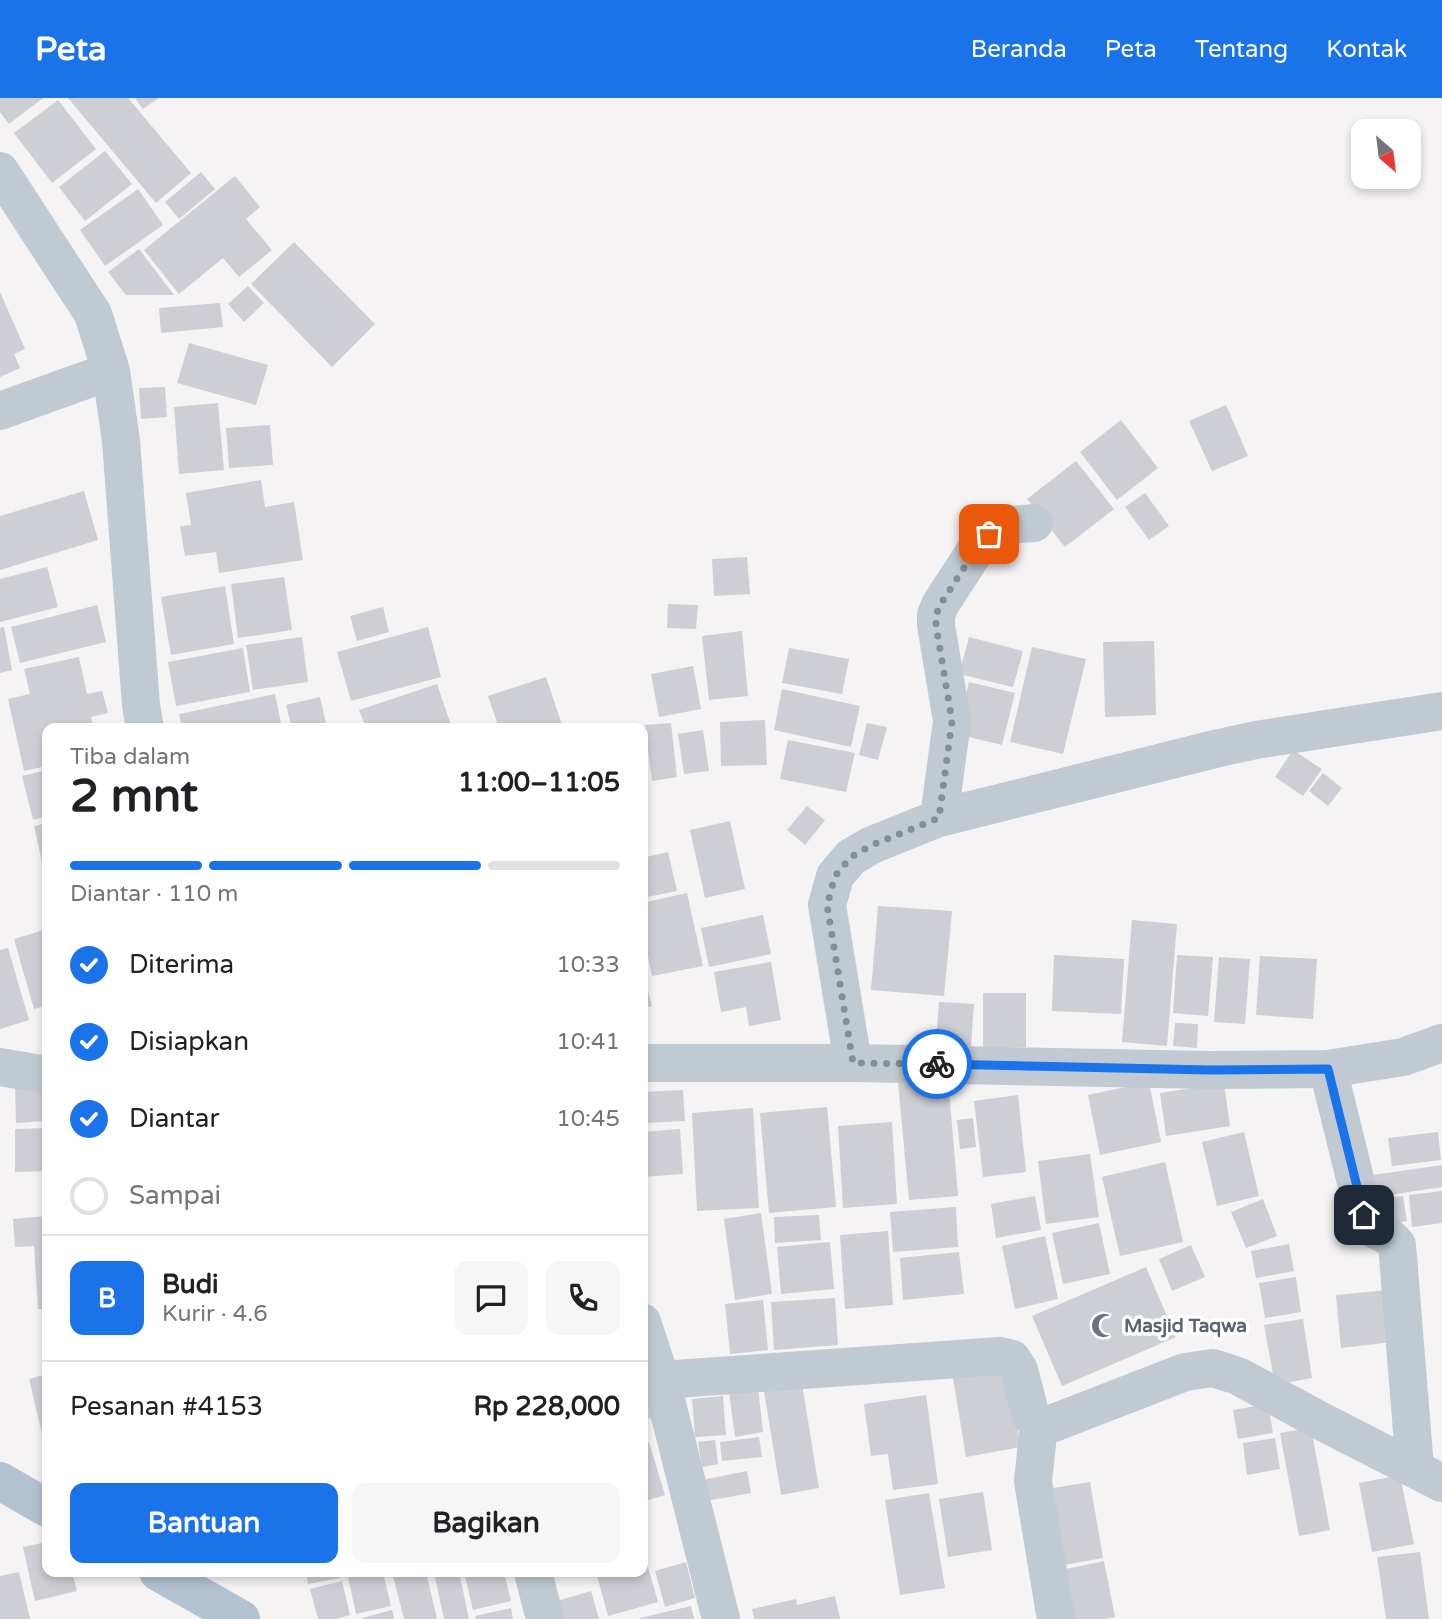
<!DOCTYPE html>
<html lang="id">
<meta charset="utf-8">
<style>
body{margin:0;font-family:"Varela Round",sans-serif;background:#f6f6f6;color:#202124;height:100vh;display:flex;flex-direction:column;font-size:26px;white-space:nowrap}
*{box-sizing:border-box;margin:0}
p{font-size:23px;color:#757577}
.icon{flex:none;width:38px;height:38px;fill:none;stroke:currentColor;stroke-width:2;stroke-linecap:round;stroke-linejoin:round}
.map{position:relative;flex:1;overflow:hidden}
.sheet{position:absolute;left:42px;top:625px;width:606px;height:854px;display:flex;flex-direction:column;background:#fff;border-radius:14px;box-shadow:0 4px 10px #0003}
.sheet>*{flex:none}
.needle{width:46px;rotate:152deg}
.fabs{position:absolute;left:1351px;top:21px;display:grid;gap:14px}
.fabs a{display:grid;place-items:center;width:70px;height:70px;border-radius:14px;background:#fff;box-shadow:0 4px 10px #0003;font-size:35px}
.pin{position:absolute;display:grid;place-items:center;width:60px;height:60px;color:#fff;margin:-30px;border-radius:14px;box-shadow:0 4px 10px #0006}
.courier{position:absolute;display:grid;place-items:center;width:70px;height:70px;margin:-35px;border:5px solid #1a73e8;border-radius:50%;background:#fff;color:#222;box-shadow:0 2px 9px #0007}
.head em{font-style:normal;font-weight:700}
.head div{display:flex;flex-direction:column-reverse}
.head{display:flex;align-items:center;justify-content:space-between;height:119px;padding:0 28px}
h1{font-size:46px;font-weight:700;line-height:52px}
.bar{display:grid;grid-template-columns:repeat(4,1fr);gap:10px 7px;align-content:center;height:84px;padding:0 28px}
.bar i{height:9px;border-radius:5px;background:#e0e0e0}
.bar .selected{background:#1a73e8}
.bar p{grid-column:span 4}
.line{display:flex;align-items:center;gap:18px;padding:0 28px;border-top:2px solid #e0e0e0}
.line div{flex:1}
.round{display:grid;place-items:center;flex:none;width:74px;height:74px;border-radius:14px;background:#f6f6f6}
ol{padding:0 28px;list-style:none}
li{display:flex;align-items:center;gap:21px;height:77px}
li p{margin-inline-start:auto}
li .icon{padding:7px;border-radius:50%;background:#1a73e8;color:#fff;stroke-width:4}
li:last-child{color:#757577}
li i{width:38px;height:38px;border:4px solid #e0e0e0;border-radius:50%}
.button{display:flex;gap:14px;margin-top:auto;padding:14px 28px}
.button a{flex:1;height:80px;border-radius:14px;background:#1a73e8;color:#fff;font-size:28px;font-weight:700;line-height:80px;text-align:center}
.button a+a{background:#f6f6f6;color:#202124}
header{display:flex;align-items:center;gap:42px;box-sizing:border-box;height:98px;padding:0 35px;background:#1a73e8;color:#fff}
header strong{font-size:33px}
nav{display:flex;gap:38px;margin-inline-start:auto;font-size:24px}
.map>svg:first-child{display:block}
.building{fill:#cdcfd5}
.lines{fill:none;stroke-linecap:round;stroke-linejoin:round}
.minor{stroke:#c1cad2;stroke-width:38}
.major{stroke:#b3c2d1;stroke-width:38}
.done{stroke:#868d94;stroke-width:7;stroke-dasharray:0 12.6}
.route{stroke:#1a73e8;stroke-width:9}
.labels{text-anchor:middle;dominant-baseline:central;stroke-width:7;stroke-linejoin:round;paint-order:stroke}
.worship-label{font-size:19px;font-weight:bold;fill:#5b616d;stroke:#fff;text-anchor:start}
</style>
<header>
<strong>Peta</strong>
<nav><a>Beranda</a><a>Peta</a><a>Tentang</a><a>Kontak</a></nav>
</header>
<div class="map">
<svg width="1442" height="1521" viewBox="0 0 1442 1521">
<rect width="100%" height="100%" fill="#f5f3f3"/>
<path class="building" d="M0,0H43L9,26L0,14Z
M68,0H128L191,75L156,105Z
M135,0H159L143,11Z
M58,2L96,51L52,85L14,35Z
M105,53L132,86L85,123L59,89Z
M201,74L215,91L179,121L165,104Z
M235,78L260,109L246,121L272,152L239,179L223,160L179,196L144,152Z
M138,91L163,127L105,168L80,132Z
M294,144L375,226L332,269L251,186Z
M139,151L174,197H126L108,174Z
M248,188L264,205L244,224L228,206Z
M0,194L25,251L14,256L20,270L0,279Z
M220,205L223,229L161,235L159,210Z
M189,245L268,267L256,307L177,285Z
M165,289L167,319L141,321L139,290Z
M218,305L224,372L179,376L174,309Z
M1226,307L1248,358L1212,373L1189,323Z
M1121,322L1158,370L1117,402L1080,354Z
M270,327L273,367L229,370L226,330Z
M1076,363L1114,411L1065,449L1027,401Z
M261,382L265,409L294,404L303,462L219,475L216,454L185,458L180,428L191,427L186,395Z
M84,393L98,442L0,472V418Z
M1145,395L1169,428L1149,442L1125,409Z
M747,459L750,496L714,498L712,461Z
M47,469L58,509L0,524V481Z
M284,479L292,532L238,540L231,486Z
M225,488L234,546L171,557L161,499Z
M668,506L698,507L696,531L667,530Z
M97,507L106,544L20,565L11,529Z
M383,509L389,534L357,543L350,518Z
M4,529L12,572L0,575V530Z
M428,529L441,579L351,603L337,554Z
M742,533L748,598L709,602L702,538Z
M302,539L308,584L253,592L246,547Z
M969,539L1023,553L1013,589L959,576Z
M1154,543L1156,617L1105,619L1103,544Z
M1032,549L1086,561L1063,656L1010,644Z
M243,550L250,594L176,608L168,564Z
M789,550L849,561L842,596L782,585Z
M79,559L87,596L102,593L108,615L91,619L94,630H47V668L24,673L8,601L30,596L24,571Z
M693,568L701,611L659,619L651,576Z
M546,579L563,630H499L488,598Z
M969,584L1015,595L1002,647L956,636Z
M437,586L452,630H387L386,628L379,630H366L359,612Z
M782,591L860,608L851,649L774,632Z
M275,596L282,630H182L179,616Z
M320,599L327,630H292L286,607Z
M765,622L767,667L721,668L720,624Z
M671,625L677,679L652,683L645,627Z
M867,625L887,629L878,662L859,657Z
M703,632L709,673L684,676L678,636Z
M788,642L855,655L846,694L780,681Z
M1293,652L1322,671L1303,698L1275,679Z
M47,672V718L33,722L22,678Z
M1323,675L1342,690L1328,708L1309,693Z
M807,708L825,722L805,747L787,732Z
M730,723L745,791L705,800L690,732Z
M47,725V772L44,773L34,728Z
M668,754L677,793L642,800V760Z
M687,795L703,868L652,878L642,829V805Z
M878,808L952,813L944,898L871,892Z
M763,817L771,856L709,869L701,830Z
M1132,822L1177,826L1167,948L1122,944Z
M47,831V907L34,911L14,841Z
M8,850L29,922L0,931V852Z
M1054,857L1124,861L1121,916L1052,913Z
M1177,857L1213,859L1208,918L1173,915Z
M1260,858L1317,861L1313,921L1256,917Z
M1219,859L1250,861L1245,926L1214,924Z
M771,864L781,922L749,928L746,909L721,914L714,874Z
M642,868L652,908L642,911Z
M983,895H1026V949H983Z
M939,904L974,906L971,948L936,945Z
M1175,925L1198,926L1197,950L1173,948Z
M948,980L958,1098L909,1102L898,985Z
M1149,984L1161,1044L1100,1057L1088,997Z
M1224,985L1230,1028L1166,1038L1160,995Z
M47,989V1023L16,1025L15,990Z
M683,992L685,1023L645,1025L643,994Z
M1018,997L1026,1074L983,1079L974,1003Z
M827,1009L836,1109L769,1115L760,1015Z
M753,1010L759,1110L697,1113L692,1015Z
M973,1020L976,1049L960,1051L957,1022Z
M892,1024L897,1106L843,1110L838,1028Z
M47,1030V1073L15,1074V1031Z
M680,1031L683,1076L642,1079V1034Z
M1244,1034L1259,1098L1217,1108L1202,1044Z
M1438,1034L1441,1062L1392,1068L1388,1040Z
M1090,1056L1099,1119L1046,1126L1038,1063Z
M1165,1064L1183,1144L1120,1158L1102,1079Z
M1442,1067V1089L1376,1099L1373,1077Z
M1442,1093V1125L1412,1129L1409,1097Z
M1035,1098L1041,1132L996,1140L991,1106Z
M1403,1098L1407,1123L1379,1128L1375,1102Z
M1263,1101L1277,1138L1246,1150L1231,1114Z
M956,1109L958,1149L893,1154L890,1114Z
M761,1115L772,1196L735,1202L724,1121Z
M819,1117L821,1142L775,1145L774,1119Z
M47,1118V1211H38L34,1148L15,1149L13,1121Z
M1099,1125L1110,1176L1063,1186L1052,1135Z
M888,1133L893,1207L845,1211L840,1137Z
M1045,1138L1058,1201L1015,1211L1002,1148Z
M830,1144L834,1191L781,1196L777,1149Z
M1289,1146L1294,1173L1256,1180L1251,1153Z
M1191,1147L1205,1179L1172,1193L1159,1161Z
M959,1154L964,1196L903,1202L900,1160Z
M1146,1169L1176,1239L1062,1288L1032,1218Z
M1296,1179L1301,1214L1265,1220L1259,1185Z
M1388,1192L1393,1244L1341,1250L1336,1197Z
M835,1200L838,1247L774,1252L771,1204Z
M763,1202L768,1252L730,1256L725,1206Z
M1303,1221L1312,1280L1275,1287L1264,1227Z
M1007,1271L1021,1349L966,1359L953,1280Z
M47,1276V1353H46L29,1281Z
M642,1285L651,1320L642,1322Z
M802,1286L819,1390L781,1397L764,1293Z
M758,1290L763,1334L735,1339L729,1294Z
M926,1297L938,1386L893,1392L888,1356L871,1358L864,1306Z
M723,1298L726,1337L695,1339L692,1301Z
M1268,1306L1273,1335L1238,1341L1233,1312Z
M1311,1330L1330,1432L1299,1438L1280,1335Z
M759,1339L762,1359L722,1363L720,1344Z
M1275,1340L1280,1371L1247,1377L1243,1345Z
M715,1342L718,1366L702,1369L698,1344Z
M649,1344L665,1397L642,1404V1346Z
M747,1373L751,1395L706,1403L702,1382Z
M1400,1377L1414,1446L1372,1454L1359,1385Z
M1090,1384L1103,1460L1059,1468L1047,1391Z
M983,1394L992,1452L948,1459L939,1401Z
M929,1395L945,1490L900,1497L885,1402Z
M42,1445L47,1474H72L77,1493L35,1503L23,1449Z
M642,1448L658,1504L608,1518L596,1474H642Z
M1420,1454L1429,1521H1386L1377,1459Z
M1104,1463L1115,1519L1106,1521H1071L1061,1472Z
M686,1464L695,1500L665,1509L655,1473Z
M19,1474L30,1521H0V1478Z
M306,1474H339L340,1480L308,1486Z
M347,1474H383L391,1508L356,1516Z
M392,1474H426L437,1521H404Z
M442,1474H459L469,1521H444L434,1475Z
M464,1474H504L511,1503L473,1512Z
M342,1483L350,1517L336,1521H318L310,1491Z
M591,1493L599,1521H550L546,1506Z
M835,1498L840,1521H754L752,1511L796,1501L797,1507Z
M691,1508L694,1521H640V1520Z
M511,1510L513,1521H476L475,1518Z
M392,1512L394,1521H362V1520Z"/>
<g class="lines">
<path class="minor" d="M0,73L93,216L111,273L121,343L141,607L145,630
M0,313L111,273
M939,720L952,623L936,527V517L940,507L982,442C999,426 1013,427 1034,425
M642,965H853L1209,972L1328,971L1403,959L1442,945
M853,965L827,807L835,778L851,759L872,747L939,720L1219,650L1256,642L1442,613
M0,969L47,977
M1328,971L1364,1117C1372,1138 1386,1131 1397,1147L1415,1370
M642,1224L661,1282L721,1521
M661,1282L1000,1258L1012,1261L1019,1272L1031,1318L1039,1327L1051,1326L1185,1274L1213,1270L1238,1278L1317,1321L1442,1385
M1039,1327L1033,1383L1056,1521
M533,1474L545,1521"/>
<path class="major" d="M0,1383L47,1410
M158,1474L241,1521"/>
</g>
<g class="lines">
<path class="done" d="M937,966L853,965L827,807L835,778L851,759L872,747L939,720L952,623L936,527V517L940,507L982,442L989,436"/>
<path class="route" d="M937,966L1209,972L1328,971L1364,1117"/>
</g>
<defs>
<symbol id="mosque-bare" viewBox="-9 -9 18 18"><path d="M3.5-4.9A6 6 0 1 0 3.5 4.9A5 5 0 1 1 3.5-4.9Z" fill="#6b7280" stroke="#fff" stroke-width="2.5" paint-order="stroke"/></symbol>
</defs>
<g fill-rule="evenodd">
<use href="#mosque-bare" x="1086" y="1210" width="35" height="35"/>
</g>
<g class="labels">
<g class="worship-label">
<text x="1124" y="1228">Masjid Taqwa</text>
</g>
</g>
</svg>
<div class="fabs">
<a><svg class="needle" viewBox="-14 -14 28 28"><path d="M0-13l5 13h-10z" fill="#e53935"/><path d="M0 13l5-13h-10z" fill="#757577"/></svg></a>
</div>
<div class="pin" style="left:989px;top:436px;background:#ea580c"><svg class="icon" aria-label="bag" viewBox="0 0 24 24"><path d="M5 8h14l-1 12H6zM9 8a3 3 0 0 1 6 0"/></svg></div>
<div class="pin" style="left:1364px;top:1117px;background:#1f2937"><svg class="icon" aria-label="home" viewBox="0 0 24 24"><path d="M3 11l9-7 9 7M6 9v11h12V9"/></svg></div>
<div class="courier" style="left:937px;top:966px"><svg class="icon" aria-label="bike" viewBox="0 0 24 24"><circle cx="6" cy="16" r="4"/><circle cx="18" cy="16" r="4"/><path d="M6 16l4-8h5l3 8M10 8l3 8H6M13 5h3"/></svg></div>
<section class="sheet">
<div class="head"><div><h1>2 mnt</h1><p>Tiba dalam</p></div><em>11:00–11:05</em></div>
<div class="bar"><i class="selected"></i><i class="selected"></i><i class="selected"></i><i></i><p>Diantar · 110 m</p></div>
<ol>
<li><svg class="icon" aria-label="check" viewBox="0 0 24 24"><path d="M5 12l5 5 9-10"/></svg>Diterima<p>10:33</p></li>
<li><svg class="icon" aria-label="check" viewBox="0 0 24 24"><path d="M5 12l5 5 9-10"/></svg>Disiapkan<p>10:41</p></li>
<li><svg class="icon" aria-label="check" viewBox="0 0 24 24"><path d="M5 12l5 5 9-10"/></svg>Diantar<p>10:45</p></li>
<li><i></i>Sampai</li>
</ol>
<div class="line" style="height:126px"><b class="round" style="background:#1a73e8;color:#fff">B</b><div><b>Budi</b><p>Kurir · 4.6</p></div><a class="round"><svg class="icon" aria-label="chat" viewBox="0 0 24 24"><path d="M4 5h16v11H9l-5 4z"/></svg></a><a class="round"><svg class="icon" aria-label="phone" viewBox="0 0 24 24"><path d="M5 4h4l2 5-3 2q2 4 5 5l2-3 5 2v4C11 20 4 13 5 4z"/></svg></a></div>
<div class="line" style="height:91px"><div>Pesanan #4153</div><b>Rp 228,000</b></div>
<div class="button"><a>Bantuan</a><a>Bagikan</a></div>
</section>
</div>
